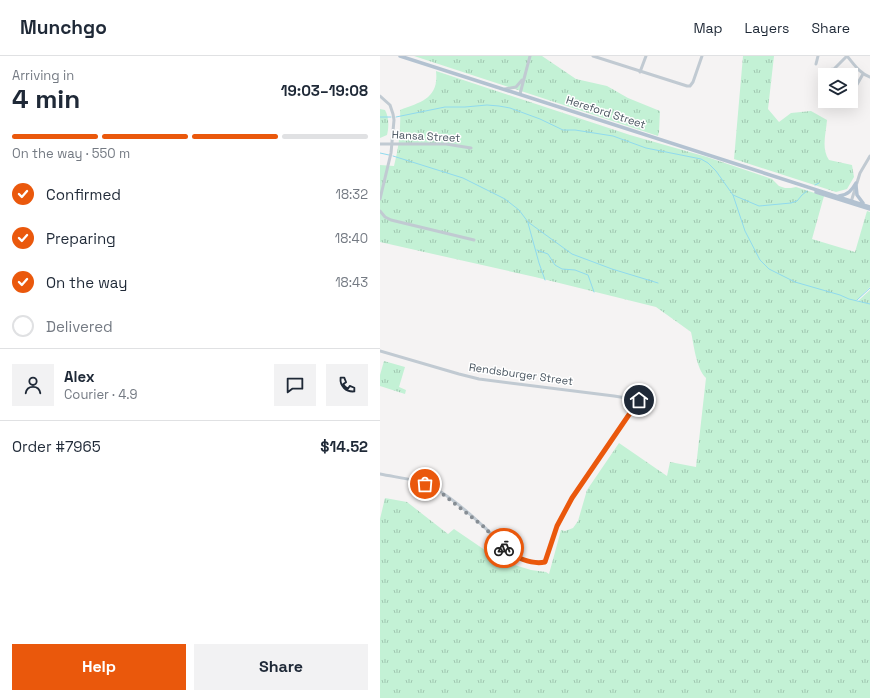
<!DOCTYPE html>
<meta charset="utf-8">
<style>
body{margin:0;font-family:"Space Grotesk",sans-serif;background:#f2f2f3;color:#1f2937;height:100vh;display:flex;flex-direction:column;font-size:15px;white-space:nowrap}
*{box-sizing:border-box;margin:0}
p{font-size:13px;color:#747a83}
.icon{flex:none;width:22px;height:22px;fill:none;stroke:currentColor;stroke-width:2;stroke-linecap:round;stroke-linejoin:round}
.map{position:relative;flex:1;overflow:hidden}
.sheet{display:flex;flex-direction:column;background:#fff;width:380px}
.sheet>*{flex:none}
.buttons{position:absolute;left:438px;top:12px;display:grid;gap:8px}
.buttons a{display:grid;place-items:center;width:40px;height:40px;border-radius:0px;background:#fff;box-shadow:0 4px 16px #0002;font-size:20px}
.pin{position:absolute;display:grid;place-items:center;width:34px;height:34px;color:#fff;margin:-17px;border:2px solid #fff;border-radius:50%;box-shadow:0 1px 4px #0007}
.courier{position:absolute;display:grid;place-items:center;width:40px;height:40px;margin:-20px;border:3px solid #ea580c;border-radius:50%;background:#fff;color:#222;box-shadow:0 1px 5px #0007}
.head em{font-style:normal;font-weight:800}
.head div{display:flex;flex-direction:column-reverse}
.head{display:flex;align-items:center;justify-content:space-between;height:68px;padding:0 12px}
h1{font-size:26px;font-weight:800;line-height:30px}
.bar{display:grid;grid-template-columns:repeat(4,1fr);gap:6px 4px;align-content:center;height:48px;padding:0 12px}
.bar i{height:5px;border-radius:3px;background:#e0e1e3}
.bar .selected{background:#ea580c}
.bar p{grid-column:span 4}
.line{display:flex;align-items:center;gap:10px;padding:0 12px;border-top:1px solid #e0e1e3}
.line div{flex:1}
.round{display:grid;place-items:center;flex:none;width:42px;height:42px;border-radius:0px;background:#f2f2f3}
ol{padding:0 12px;list-style:none}
li{display:flex;align-items:center;gap:12px;height:44px}
li p{margin-inline-start:auto}
li .icon{padding:4px;border-radius:50%;background:#ea580c;color:#fff;stroke-width:4}
li:last-child{color:#747a83}
li i{width:22px;height:22px;border:2px solid #e0e1e3;border-radius:50%}
.cta{display:flex;gap:8px;margin-top:auto;padding:8px 12px}
.cta a{flex:1;height:46px;border-radius:0px;background:#ea580c;color:#fff;font-size:16px;font-weight:800;line-height:46px;text-align:center}
.cta a+a{background:#f2f2f3;color:#1f2937}
header{display:flex;align-items:center;gap:24px;box-sizing:border-box;height:56px;padding:0 20px;background:#fff;border-bottom:1px solid #e0e1e3}
header strong{font-size:19px}
nav{display:flex;gap:22px;margin-inline-start:auto;font-size:14px}
main{display:flex;flex:1;min-height:0}
.map>svg:first-child{display:block}
.grass{fill:url(#grass-tufts)}
.lines{fill:none;stroke-linecap:round;stroke-linejoin:round}
.stream{stroke:#90daee;stroke-width:1}
.minor{stroke:#c1cad2;stroke-width:3}
.major{stroke:#b3c2d1;stroke-width:3.5}
.done{stroke:#868d94;stroke-width:4;stroke-dasharray:0 7.2}
.route{stroke:#ea580c;stroke-width:5}
.labels{text-anchor:middle;dominant-baseline:central;stroke-width:3;stroke-linejoin:round;paint-order:stroke}
.street-label{font-size:11px;fill:#4a5661;stroke:#fff}
</style>
<header>
<strong>Munchgo</strong>
<nav><a>Map</a><a>Layers</a><a>Share</a></nav>
</header>
<main>
<section class="sheet">
<div class="head"><div><h1>4 min</h1><p>Arriving in</p></div><em>19:03–19:08</em></div>
<div class="bar"><i class="selected"></i><i class="selected"></i><i class="selected"></i><i></i><p>On the way · 550 m</p></div>
<ol>
<li><svg class="icon" aria-label="check" viewBox="0 0 24 24"><path d="M5 12l5 5 9-10"/></svg>Confirmed<p>18:32</p></li>
<li><svg class="icon" aria-label="check" viewBox="0 0 24 24"><path d="M5 12l5 5 9-10"/></svg>Preparing<p>18:40</p></li>
<li><svg class="icon" aria-label="check" viewBox="0 0 24 24"><path d="M5 12l5 5 9-10"/></svg>On the way<p>18:43</p></li>
<li><i></i>Delivered</li>
</ol>
<div class="line" style="height:72px"><a class="round"><svg class="icon" aria-label="person" viewBox="0 0 24 24"><circle cx="12" cy="8" r="4"/><path d="M4 21q1-7 8-7t8 7"/></svg></a><div><b>Alex</b><p>Courier · 4.9</p></div><a class="round"><svg class="icon" aria-label="chat" viewBox="0 0 24 24"><path d="M4 5h16v11H9l-5 4z"/></svg></a><a class="round"><svg class="icon" aria-label="phone" viewBox="0 0 24 24"><path d="M5 4h4l2 5-3 2q2 4 5 5l2-3 5 2v4C11 20 4 13 5 4z"/></svg></a></div>
<div class="line" style="height:52px"><div>Order #7965</div><b>$14.52</b></div>
<div class="cta"><a>Help</a><a>Share</a></div>
</section>
<div class="map">
<svg width="490" height="642" viewBox="0 0 490 642">
<defs>
<pattern id="grass-tufts" width="24" height="20" patternUnits="userSpaceOnUse"><rect width="24" height="20" fill="#c3f1d5"/><path d="M3 7l-1-3M5 7V3M7 7l1-3M15 17l-1-3M17 17v-4M19 17l1-3" fill="none" stroke="#a0c6b0"/></pattern>
</defs>
<rect width="100%" height="100%" fill="#f5f3f3"/>
<path class="grass" d="M34,0H162L196,23L227,30L248,42L280,55L279,76L278,80Z
M363,0H394L388,53L399,66L411,57L431,55L447,64C446,78 441,92 449,104L472,109L474,121L467,133L456,136L354,103Z
M56,15L250,79L327,101L392,123L399,130L405,132H411L416,131L444,140L432,183L475,196L487,155L490,156V231L476,245H478L490,234V642H0V463L5,442L27,446L68,478L74,473L121,505L151,514L166,516L169,518L181,474L185,475L193,472L198,465L207,434L239,387L287,420L290,406L316,411L326,322C316,312 314,289 311,276L276,251L155,221L0,186V109L14,110C19,91 21,73 20,54C42,46 59,42 56,15Z
M0,53L5,54C9,61 9,71 7,79L0,82Z
M4,305L25,311L19,331L26,334L25,338L0,330V319Z"/>
<g class="lines">
<path class="stream" d="M0,61H11
M16,61L65,51H85L107,49L119,50L130,52L160,63L183,74H195L233,80L266,92L321,103L328,107L336,115L353,139L365,175L380,204L389,213L415,226L460,239L469,243L490,248
M0,97L9,99
M13,100L83,122L125,143L139,154L148,166L192,198L232,213L278,227
M435,129L439,127
M353,139L379,150L411,147L417,145L422,139L427,135
M148,167L159,207L165,224
M157,194L168,198L175,209L182,213L195,214L208,219L214,236
M477,244L490,232"/>
<path class="minor" d="M213,0L307,30H310L313,26L322,0
M436,8L438,0
M447,14L454,13L467,0C474,8 479,17 490,21
M260,16L266,0
M125,33L136,31L142,24
M140,38L150,0
M471,39L483,18
M0,40L10,49L13,58L14,64L11,97L0,143
M0,88H66L91,92
M471,146L480,117L490,100
M0,155L5,161L11,164L94,184
M0,295L79,318L99,323L234,340L259,344L192,442L177,470L165,506C160,507 155,506 150,505C124,500 121,485 102,469C89,457 72,442 56,433C39,423 19,422 0,418"/>
<path class="major" d="M20,0L490,151
M476,130L477,139L483,147
M436,136L490,153
M459,140C468,139 472,134 476,127"/>
</g>
<g class="lines">
<path class="done" d="M45,428L60,436L103,470L124,492"/>
<path class="route" d="M124,492C133,501 152,509 165,506L177,470L192,442L259,344"/>
</g>
<g class="labels">
<g class="street-label">
<text transform="translate(226 56) rotate(18)">Hereford Street</text>
<text transform="translate(46 80) rotate(3)">Hansa Street</text>
<text transform="translate(141 318) rotate(8)">Rendsburger Street</text>
</g>
</g>
</svg>
<div class="buttons">
<a><svg class="icon" aria-label="layers" viewBox="0 0 24 24"><path d="M12 4l9 5-9 5-9-5zM3 14l9 5 9-5"/></svg></a>
</div>
<div class="pin" style="left:45px;top:428px;background:#ea580c"><svg class="icon" aria-label="bag" viewBox="0 0 24 24"><path d="M5 8h14l-1 12H6zM9 8a3 3 0 0 1 6 0"/></svg></div>
<div class="pin" style="left:259px;top:344px;background:#1f2937"><svg class="icon" aria-label="home" viewBox="0 0 24 24"><path d="M3 11l9-7 9 7M6 9v11h12V9"/></svg></div>
<div class="courier" style="left:124px;top:492px"><svg class="icon" aria-label="bike" viewBox="0 0 24 24"><circle cx="6" cy="16" r="4"/><circle cx="18" cy="16" r="4"/><path d="M6 16l4-8h5l3 8M10 8l3 8H6M13 5h3"/></svg></div>
</div>
</main>
